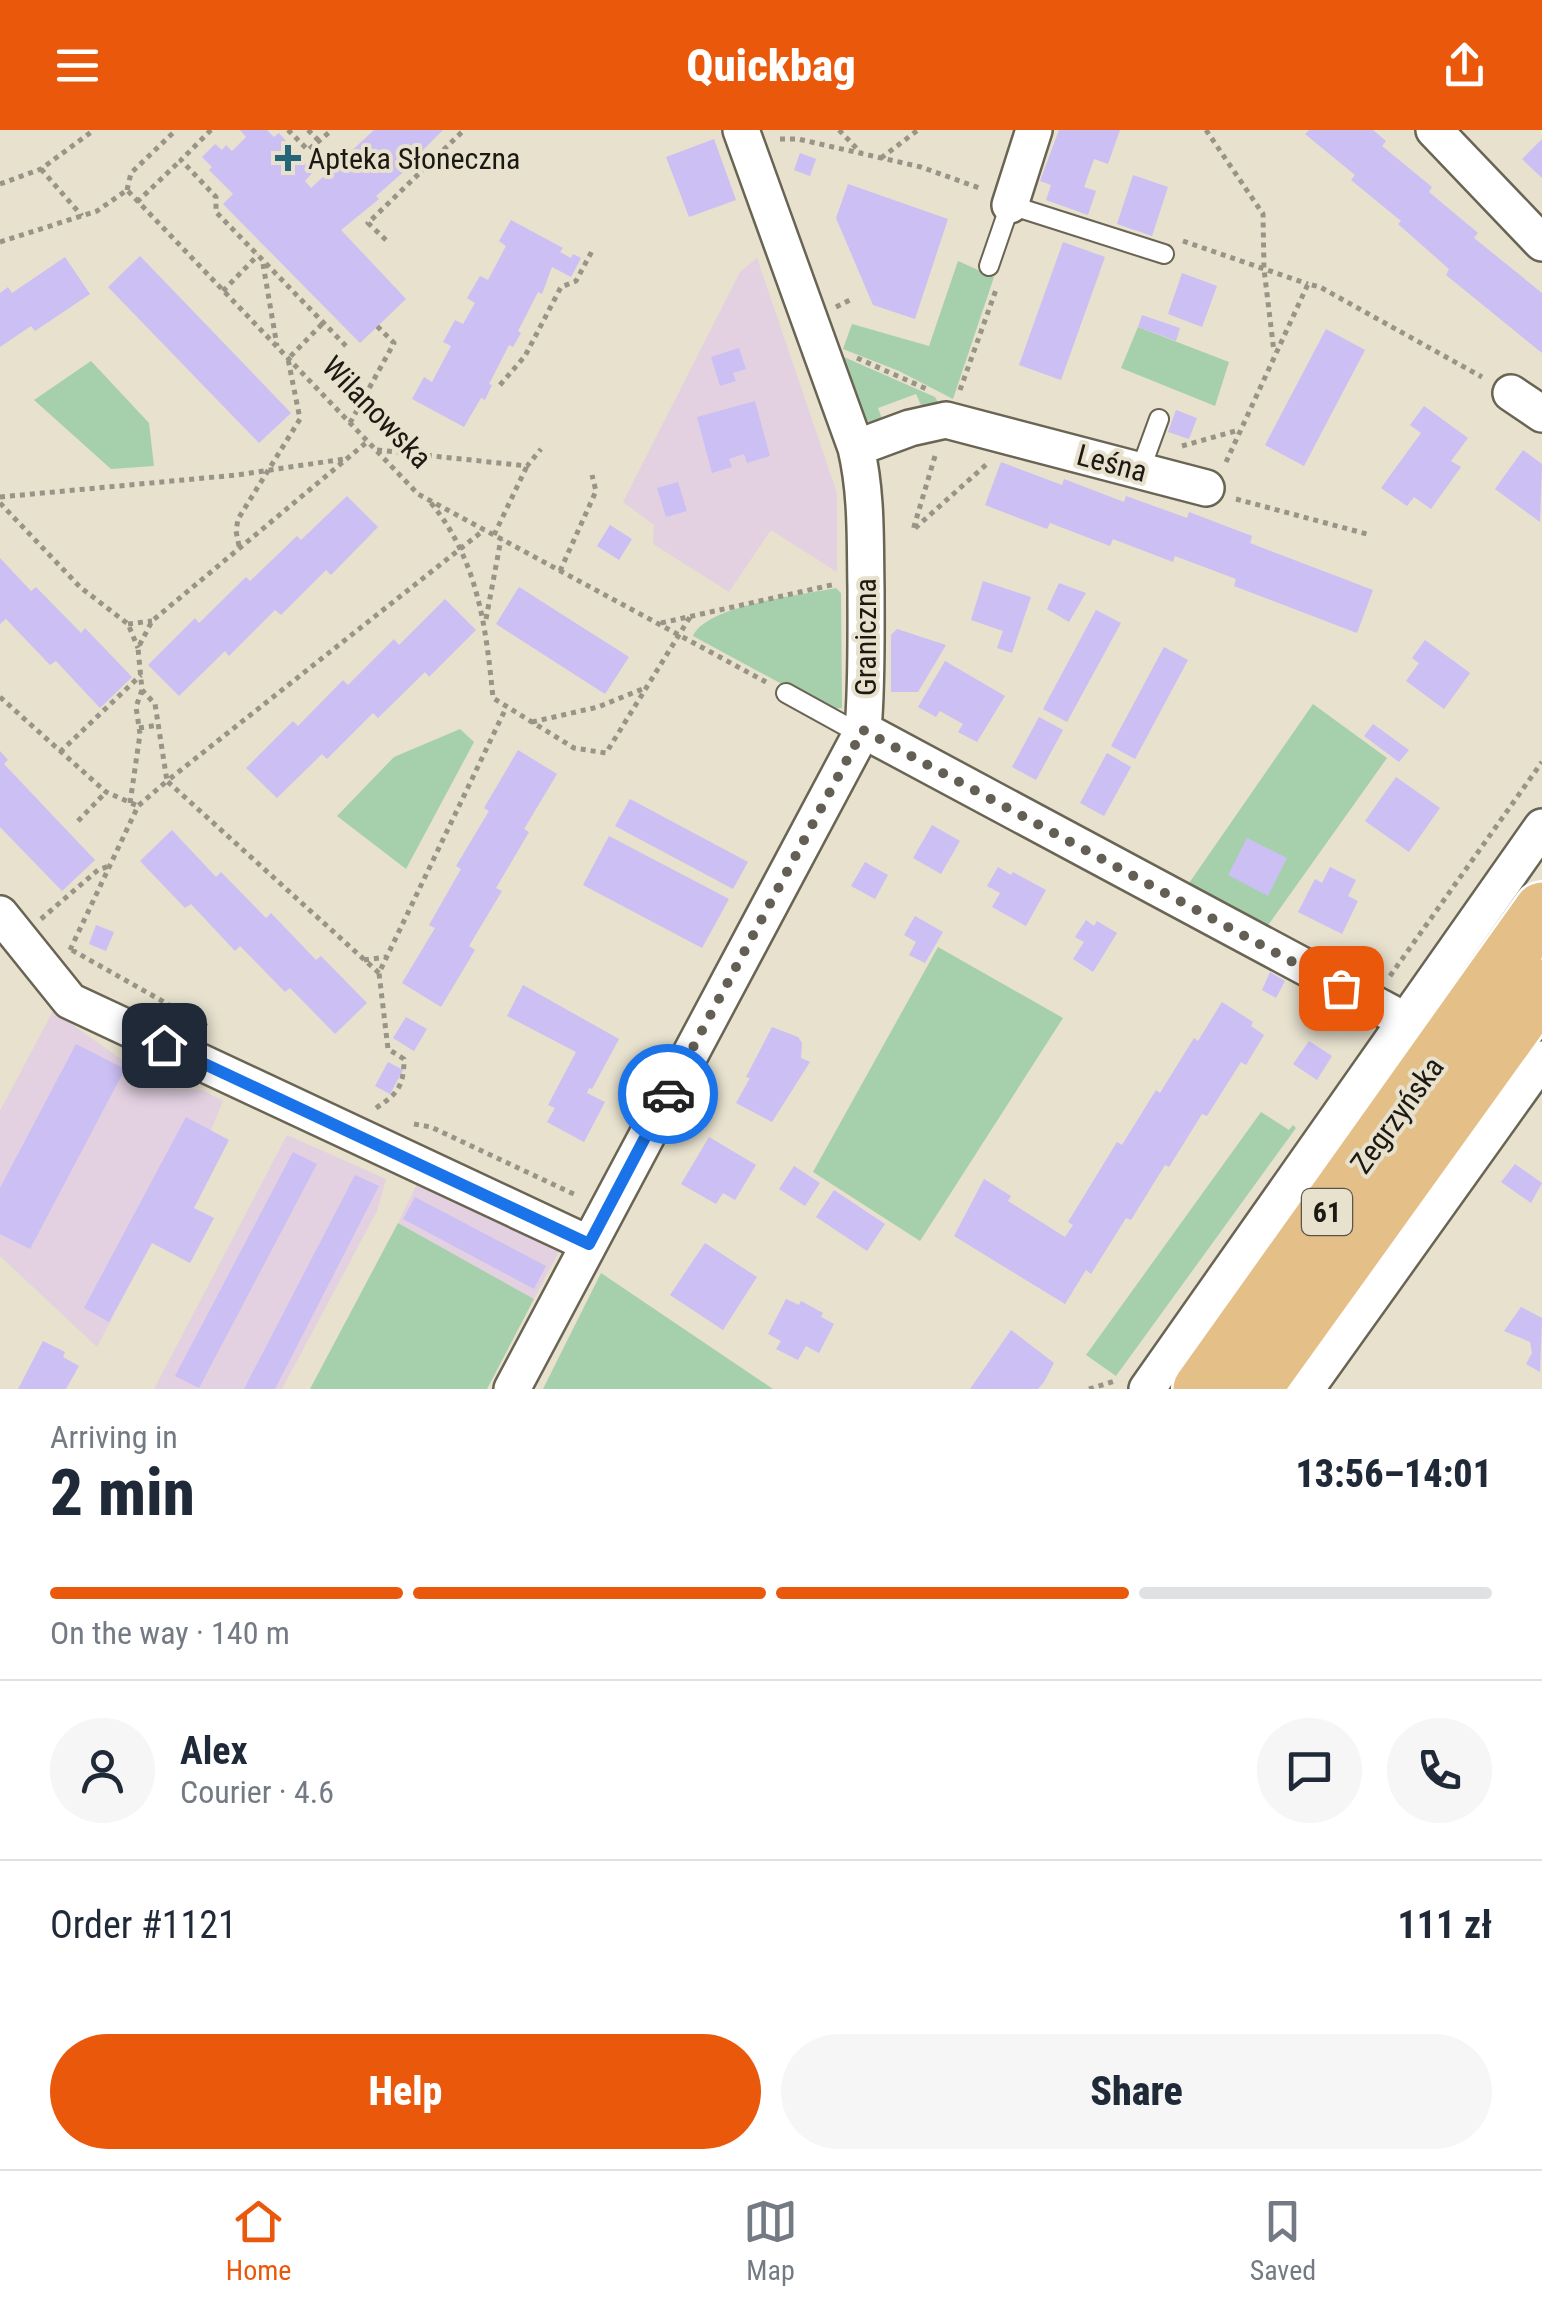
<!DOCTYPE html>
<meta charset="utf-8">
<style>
body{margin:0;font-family:"Roboto Condensed",sans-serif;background:#f6f6f7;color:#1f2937;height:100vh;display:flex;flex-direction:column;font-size:38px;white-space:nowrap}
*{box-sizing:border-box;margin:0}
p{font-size:32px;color:#747a83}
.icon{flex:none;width:55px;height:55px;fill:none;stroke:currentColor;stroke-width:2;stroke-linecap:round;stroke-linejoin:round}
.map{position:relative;height:1259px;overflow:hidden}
.panel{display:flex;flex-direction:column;background:#fff;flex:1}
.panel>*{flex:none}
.pin{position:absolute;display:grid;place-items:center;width:85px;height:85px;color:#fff;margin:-42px;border-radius:20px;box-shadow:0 5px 15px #0006}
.courier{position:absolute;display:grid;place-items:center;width:100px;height:100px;margin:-50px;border:8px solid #1a73e8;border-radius:50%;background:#fff;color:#222;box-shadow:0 2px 12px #0007}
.summary em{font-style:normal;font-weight:800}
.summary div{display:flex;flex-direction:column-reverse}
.summary{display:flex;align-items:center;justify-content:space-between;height:170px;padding:0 50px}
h1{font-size:65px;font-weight:800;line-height:75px}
.bar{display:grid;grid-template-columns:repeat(4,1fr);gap:15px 10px;align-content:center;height:120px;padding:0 50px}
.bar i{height:12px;border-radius:8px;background:#e0e1e3}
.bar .selected{background:#ea580c}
.bar p{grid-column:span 4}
.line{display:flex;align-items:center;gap:25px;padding:0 50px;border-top:2px solid #e0e1e3}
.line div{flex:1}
.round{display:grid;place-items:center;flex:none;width:105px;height:105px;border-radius:52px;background:#f6f6f7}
.button{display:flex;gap:20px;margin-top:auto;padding:20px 50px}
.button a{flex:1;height:115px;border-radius:60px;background:#ea580c;color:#fff;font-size:40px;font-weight:800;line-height:115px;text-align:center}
.button a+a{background:#f6f6f7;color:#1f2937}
header{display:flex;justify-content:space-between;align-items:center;height:130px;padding:0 50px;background:#ea580c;color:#fff;font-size:45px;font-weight:800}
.tabs{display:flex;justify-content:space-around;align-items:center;height:140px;border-top:2px solid #e0e1e3;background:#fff;font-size:28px;color:#747a83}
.tabs a{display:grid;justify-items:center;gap:5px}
.tabs .selected{color:#ea580c}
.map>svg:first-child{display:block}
.industrial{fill:#e3d1e1}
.green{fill:#a6d0ab}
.building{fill:#cbbff4}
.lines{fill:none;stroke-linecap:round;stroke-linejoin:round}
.lane-casing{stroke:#696453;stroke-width:22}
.street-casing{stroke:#696453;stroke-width:40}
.primary-casing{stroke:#fff;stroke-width:60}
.path{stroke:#989486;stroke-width:5;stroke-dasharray:5 5;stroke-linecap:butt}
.lane{stroke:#fff;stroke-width:18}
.street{stroke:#fff;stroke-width:35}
.primary{stroke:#e5bf88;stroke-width:55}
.done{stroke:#635f54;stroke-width:10;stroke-dasharray:0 18}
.route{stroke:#1a73e8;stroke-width:12}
.poi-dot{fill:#236678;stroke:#e7e1ce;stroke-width:4}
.labels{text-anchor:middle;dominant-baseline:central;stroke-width:8;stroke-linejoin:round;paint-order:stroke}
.shield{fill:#e7e1ce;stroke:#59554b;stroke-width:2.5}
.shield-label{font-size:28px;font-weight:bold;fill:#1c1913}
.poi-label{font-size:30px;fill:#1c1913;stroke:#e7e1ce;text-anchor:start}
.street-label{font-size:30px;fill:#1c1913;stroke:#e7e1ce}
</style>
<header><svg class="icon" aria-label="menu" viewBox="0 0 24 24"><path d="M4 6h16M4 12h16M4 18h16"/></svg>Quickbag<svg class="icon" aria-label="share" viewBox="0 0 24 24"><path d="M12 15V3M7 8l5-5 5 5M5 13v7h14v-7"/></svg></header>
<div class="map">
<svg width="1542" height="1259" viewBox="0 0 1542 1259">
<rect width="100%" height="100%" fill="#e7e1ce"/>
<path class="industrial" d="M757,128L837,363V442L771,400L729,462L653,414L654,395L623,372L740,142Z
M53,881L162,958L202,960L223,971L211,1000L97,1217L0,1126V981Z
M287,1005L386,1049L377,1081L282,1259H154Z
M419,1050L562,1116L534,1169L398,1093Z"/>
<path class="green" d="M958,131L994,147L953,269L899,241L843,219L852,194L929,216Z
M1138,197L1229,232L1215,276L1121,238Z
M837,224L935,267L941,278L925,284L916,264L878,278L885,297L867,291L861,283Z
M91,231L149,293L154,336L111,339L34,270Z
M836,458L841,463L842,578L828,579L693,506C707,475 802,465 836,458Z
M1313,574L1387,628L1264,801L1185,759Z
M460,599L474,612L406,739L337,686L394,627Z
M938,817L1063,888L920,1111L813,1042Z
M1261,982L1289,1000L1293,995L1296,998L1116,1246L1086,1225Z
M398,1093L534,1169L487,1259H310Z
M601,1143L773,1259H543Z"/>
<path class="building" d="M240,0H267L274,7L279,3L313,42L305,51L311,58L374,0H443L423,20L425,23L376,66L379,69L341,100L406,169L360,213L223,74L233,64L209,40L212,37L202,27L215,14L222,20L226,15L232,21L246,7Z
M1059,0H1120L1108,34L1094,29L1084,57L1096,61L1088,85L1046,70L1051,55L1040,51Z
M1309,0H1373L1386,11L1382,16L1432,57L1429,62L1478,103L1474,108L1542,163V223L1446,145L1449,139L1398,94L1401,91L1351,50L1355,45L1305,4Z
M714,9L736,70L689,87L666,27Z
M1542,9V48L1522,29Z
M800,23L816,29L810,46L794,40Z
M1133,45L1168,57L1152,106L1117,94Z
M848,54L948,89L915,189L873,175L836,88Z
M511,90L563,118L560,122L571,128L573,124L581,128L571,147L552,137L542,164L538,162L518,201L521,203L513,217L509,215L489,254L492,255L485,270L481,268L464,297L412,269L424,247L432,252L451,216L443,212L455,190L463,194L475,173L467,168L480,146L488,150L506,116L499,111Z
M1063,112L1105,127L1061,250L1019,235Z
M140,126L291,283L259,313L108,157Z
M65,127L90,164L35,201L31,196L0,217V163L8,157L12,163Z
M1182,143L1217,156L1202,197L1168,184Z
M1142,185L1180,198L1176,211L1138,197Z
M1326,199L1365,220L1304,336L1265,315Z
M739,218L746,239L733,243L736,251L720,256L711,227Z
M755,271L770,326L747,333L744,324L729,329L732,337L712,343L697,287Z
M1424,276L1468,308L1451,331L1461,337L1431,379L1414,367L1407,376L1381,358L1421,303L1410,295Z
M1176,280L1197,288L1189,309L1168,302Z
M1523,320L1542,334L1540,392L1495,359Z
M1001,332L1062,355L1064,349L1124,372L1126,366L1187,388L1189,382L1252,406L1250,413L1373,460L1357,503L1234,456L1236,449L1175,426L1173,432L1113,409L1110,416L1050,393L1047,399L985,375Z
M678,352L687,381L666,387L657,358Z
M347,366L378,397L331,445L326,440L281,485L275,480L229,526L225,521L179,566L148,535L195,488L199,493L246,447L250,451L297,406L301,410Z
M610,395L632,409L619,430L597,416Z
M0,428L31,461L36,457L81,503L85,498L132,547L100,578L56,531L50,535L6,489L0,494Z
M983,451L1031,467L1012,523L997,518L1003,501L971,490Z
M1059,453L1086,463L1069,492L1047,479Z
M519,457L629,527L605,564L496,494Z
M445,469L476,500L429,547L425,542L378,588L373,583L327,629L322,624L277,668L246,638L293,591L298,596L343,550L348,555L394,509L399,515Z
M1096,480L1121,493L1067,592L1043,579Z
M897,499L946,515L918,562H891V505Z
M1425,510L1470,543L1444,579L1406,551L1419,533L1412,528Z
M1164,517L1188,530L1135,629L1111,616Z
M945,531L1005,566L977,612L958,602L963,594L940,581L936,587L918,577Z
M1039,587L1063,600L1036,650L1012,637Z
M1373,594L1409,620L1399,632L1364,606Z
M518,620L557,644L524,699L529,702L496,758L502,761L469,816L475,820L441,877L402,853L435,798L429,795L461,739L456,736L489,681L484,678Z
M0,621L8,630L4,634L95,730L62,761L0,697Z
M1107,623L1131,637L1104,686L1080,673Z
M1396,647L1440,678L1409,722L1365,691Z
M630,669L748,732L733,759L615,696Z
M932,695L960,711L941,744L913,728Z
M172,700L216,747L221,742L266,788L271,783L316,830L321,826L367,873L335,904L290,858L285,862L240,816L235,821L191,774L185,778L140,731Z
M609,706L729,769L702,818L583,755Z
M1247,708L1287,728L1268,766L1228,745Z
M865,732L888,745L875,769L851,756Z
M998,737L1011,745L1013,742L1046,760L1026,796L992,777L1000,763L987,756Z
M1330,737L1356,750L1348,766L1358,771L1342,804L1298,782L1315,749L1322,753Z
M915,786L943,802L925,833L909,825L916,812L904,805Z
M1086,790L1094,796L1097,791L1117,803L1093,842L1073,829L1084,812L1075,807Z
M96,795L114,802L106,821L89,814Z
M1270,842L1285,851L1276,868L1262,860Z
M523,855L619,909L592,959L589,958L587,963L605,972L584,1012L547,992L555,978L548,975L576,922L507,886Z
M1222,872L1253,892L1251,896L1264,905L1246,935L1241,932L1207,986L1202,984L1169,1037L1165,1035L1131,1090L1126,1088L1091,1144L1086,1140L1065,1174L954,1106L984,1049L1011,1066L1008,1071L1065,1107L1073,1095L1068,1092L1117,1012L1122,1015L1156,960L1160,963L1194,908L1198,911Z
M406,887L427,899L414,921L393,908Z
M772,897L798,907L802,913L801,928L810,932L772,992L736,973L750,948L746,947Z
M1309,911L1332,926L1317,950L1293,934Z
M76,914L125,939L30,1119L0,1104V1058Z
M388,932L403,940L390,964L375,956Z
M186,987L229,1010L194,1078L214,1088L190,1133L152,1113L109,1192L84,1178Z
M709,1007L756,1035L735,1070L723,1063L716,1074L681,1054Z
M293,1022L317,1034L199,1258L175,1246Z
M1515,1034L1542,1053L1531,1073L1501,1052Z
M794,1036L820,1053L805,1076L779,1059Z
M355,1045L379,1056L275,1259H244Z
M834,1060L885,1094L867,1121L816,1087Z
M415,1067L546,1136L534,1159L403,1089Z
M705,1113L757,1147L723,1200L670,1165Z
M786,1169L799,1175L801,1171L823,1183L821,1187L834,1194L819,1223L806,1216L798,1230L776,1219L781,1211L768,1204Z
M1521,1177L1542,1188L1540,1242L1526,1234L1532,1223L1530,1212L1504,1201Z
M1011,1200L1054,1233L1044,1252L1038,1259H970Z
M43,1211L65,1222L63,1227L79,1236L66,1259H18Z"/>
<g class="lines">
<defs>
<path id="lane" d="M989,136L1010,75L1164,124
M1140,341L1159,289
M786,563L844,595L863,600"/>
<path id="street" d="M1434,0L1542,113
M1010,75L1034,0
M1511,263L1542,284
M856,318L910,298L946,290L1206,358
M863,600L1404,890
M0,784L70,871L589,1114
M512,1259L863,600C867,553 866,506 866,459C865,412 867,364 856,318L741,0
M1147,1259L1542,697
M1306,1259L1542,929"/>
<path id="primary" d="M1201,1259L1542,780
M1253,1259L1542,857"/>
</defs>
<use href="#lane" class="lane-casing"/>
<use href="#street" class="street-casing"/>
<use href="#primary" class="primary-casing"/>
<path class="path" d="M211,0L181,30L216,67V82L346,216
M288,0L308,20L332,0
M308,0L319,11
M839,0L861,23
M1206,0L1263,84L1264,139L1274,222
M780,9H798L921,37L982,59
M881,28L918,0
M41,39L82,86
M0,54L41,39L94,0
M127,60L131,43L176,0
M137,72L181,30
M386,110L368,93L464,0
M1183,111L1308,154
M0,112L97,81L127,60L418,364L766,552
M263,134L277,216
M223,161L258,125
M836,177L852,169
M857,228L929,260
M500,255L525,226L561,157L576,151L592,121
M960,260L997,157
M350,293L394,213L377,196
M1182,316L1239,300
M377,320L527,336L541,319
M935,326L913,400L988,333
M1226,332L1308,154L1320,157L1482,247
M0,367L237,345L344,329
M1236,369L1367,404
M0,373L80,457L128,494L138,518
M431,373C478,430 486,497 493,568L574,618L606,623L690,487
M494,405L527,336
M239,416L236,401L238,389L300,289L288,229L323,193
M560,441L596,361L592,345
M486,489L501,409
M661,493L836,454
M128,494L152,491
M0,567L106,662L138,676
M532,592L598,577L645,558
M139,598L158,595
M60,622L141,545
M130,673L140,604L136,577L142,560
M78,691L106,662
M41,789L98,740L109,736
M70,820L138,676L167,651L155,574L142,560L138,518L152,491L367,312
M72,820L210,898
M364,830L386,827
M379,843L167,651L484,400
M1390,846L1542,632
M376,978C398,964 404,955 404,929L388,919L379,843L506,578
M414,994L431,997L578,1066
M1089,1259L1115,1251"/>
<use href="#lane" class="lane"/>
<use href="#street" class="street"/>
<use href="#primary" class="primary"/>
</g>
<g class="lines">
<path class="done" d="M668,964L863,600L1341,858"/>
<path class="route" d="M164,915L589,1114L668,964"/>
</g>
<path class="poi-dot" d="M283 13h10v10h10v10h-10v10h-10v-10h-10v-10h10z"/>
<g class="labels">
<rect class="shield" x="1302" y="1059" width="50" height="46" rx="8"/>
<g class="shield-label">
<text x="1327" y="1082">61</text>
</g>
<g class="poi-label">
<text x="308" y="28">Apteka Słoneczna</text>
</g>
<g class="street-label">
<text transform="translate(377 282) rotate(46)">Wilanowska</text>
<text transform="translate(1112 333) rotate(15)">Leśna</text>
<text transform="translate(865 507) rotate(-90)">Graniczna</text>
<text transform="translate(1397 985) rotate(-54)">Zegrzyńska</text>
</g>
</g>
</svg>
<div class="pin" style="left:1341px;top:858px;background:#ea580c"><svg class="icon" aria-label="bag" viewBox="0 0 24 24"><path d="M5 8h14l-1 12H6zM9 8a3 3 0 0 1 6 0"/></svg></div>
<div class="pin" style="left:164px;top:915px;background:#1f2937"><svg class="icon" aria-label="home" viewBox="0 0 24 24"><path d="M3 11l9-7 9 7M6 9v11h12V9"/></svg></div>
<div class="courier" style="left:668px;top:964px"><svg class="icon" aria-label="car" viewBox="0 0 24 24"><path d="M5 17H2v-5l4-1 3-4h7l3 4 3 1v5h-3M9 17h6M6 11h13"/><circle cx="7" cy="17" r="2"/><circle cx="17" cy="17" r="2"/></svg></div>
</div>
<section class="panel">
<div class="summary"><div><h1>2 min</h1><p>Arriving in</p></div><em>13:56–14:01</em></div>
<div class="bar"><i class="selected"></i><i class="selected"></i><i class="selected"></i><i></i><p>On the way · 140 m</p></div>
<div class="line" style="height:180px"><a class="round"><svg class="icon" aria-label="person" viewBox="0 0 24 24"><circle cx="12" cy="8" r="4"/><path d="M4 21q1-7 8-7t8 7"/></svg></a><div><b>Alex</b><p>Courier · 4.6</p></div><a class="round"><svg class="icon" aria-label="chat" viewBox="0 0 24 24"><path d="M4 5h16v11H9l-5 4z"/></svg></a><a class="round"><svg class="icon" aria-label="phone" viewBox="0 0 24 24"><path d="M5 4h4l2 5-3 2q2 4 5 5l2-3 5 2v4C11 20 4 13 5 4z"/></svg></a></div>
<div class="line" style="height:130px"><div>Order #1121</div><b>111 zł</b></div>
<div class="button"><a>Help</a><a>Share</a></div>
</section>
<nav class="tabs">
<a class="selected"><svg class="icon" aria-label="home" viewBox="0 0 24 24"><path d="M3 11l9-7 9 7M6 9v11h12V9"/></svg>Home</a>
<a><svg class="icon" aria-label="map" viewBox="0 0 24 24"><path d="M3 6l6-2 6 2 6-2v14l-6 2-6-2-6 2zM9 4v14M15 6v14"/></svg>Map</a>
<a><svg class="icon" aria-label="saved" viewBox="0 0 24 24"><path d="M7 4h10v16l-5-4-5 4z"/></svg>Saved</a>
</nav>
